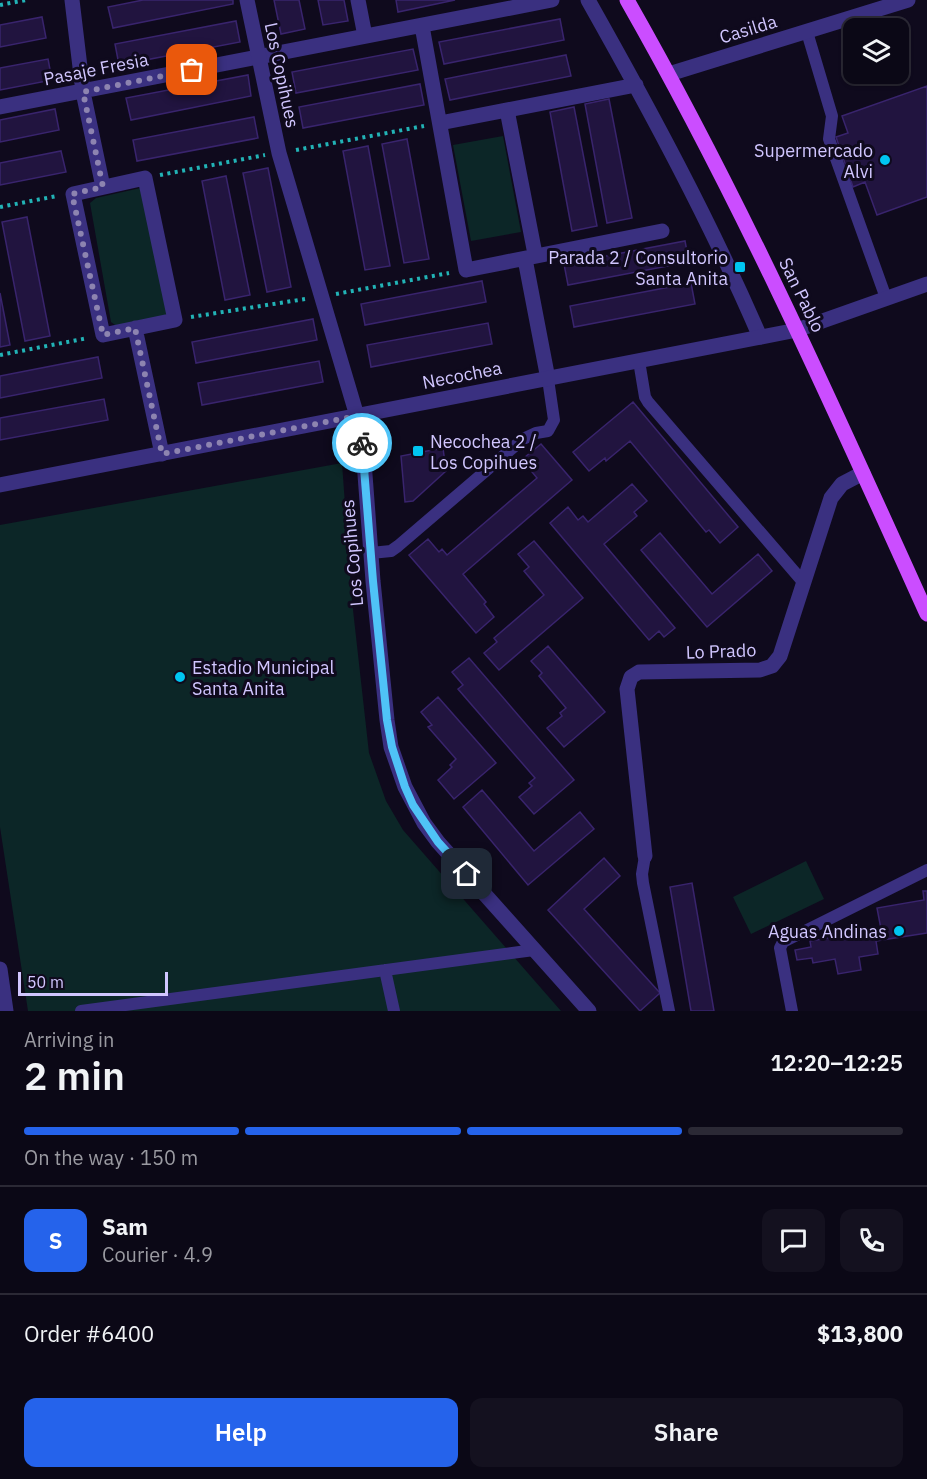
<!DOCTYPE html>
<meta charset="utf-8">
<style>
body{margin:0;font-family:"IBM Plex Sans",sans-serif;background:#14111f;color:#f1f3f6;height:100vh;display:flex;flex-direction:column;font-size:22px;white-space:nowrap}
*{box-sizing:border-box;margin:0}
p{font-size:20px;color:#9a9aa1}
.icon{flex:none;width:33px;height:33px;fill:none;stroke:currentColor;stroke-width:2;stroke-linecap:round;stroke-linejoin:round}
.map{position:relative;height:1011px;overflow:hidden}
.details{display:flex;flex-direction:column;background:#0b0816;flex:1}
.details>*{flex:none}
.tools{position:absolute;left:843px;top:18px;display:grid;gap:12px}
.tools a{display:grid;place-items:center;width:66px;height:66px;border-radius:12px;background:#0b0816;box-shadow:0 2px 4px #0004,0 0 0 2px #2b2935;font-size:30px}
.scale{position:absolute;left:18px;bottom:15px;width:150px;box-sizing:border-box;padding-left:6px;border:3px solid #d1c6ff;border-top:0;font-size:16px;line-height:21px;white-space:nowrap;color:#d1c6ff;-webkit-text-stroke:4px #0f0a1d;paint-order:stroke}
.pin{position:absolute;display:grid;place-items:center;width:51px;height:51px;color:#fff;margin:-26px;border-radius:12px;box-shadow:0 3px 9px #0006}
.courier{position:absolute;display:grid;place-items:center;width:60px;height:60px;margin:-30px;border:4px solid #4fc3f7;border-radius:50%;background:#fff;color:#222;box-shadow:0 2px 8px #0007}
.summary em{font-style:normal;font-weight:600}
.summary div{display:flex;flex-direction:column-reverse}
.summary{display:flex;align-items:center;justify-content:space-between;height:102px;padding:0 24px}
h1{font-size:39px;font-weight:600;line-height:45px}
.bar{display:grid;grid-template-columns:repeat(4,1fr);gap:9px 6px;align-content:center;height:72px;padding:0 24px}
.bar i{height:8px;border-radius:4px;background:#2b2935}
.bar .on{background:#2563eb}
.bar p{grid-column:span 4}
.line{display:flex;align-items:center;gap:15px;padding:0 24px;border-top:2px solid #2b2935}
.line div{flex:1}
.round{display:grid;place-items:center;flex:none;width:63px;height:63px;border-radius:12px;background:#14111f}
.action{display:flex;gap:12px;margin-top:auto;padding:12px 24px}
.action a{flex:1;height:69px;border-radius:12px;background:#2563eb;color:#fff;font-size:24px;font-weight:600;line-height:69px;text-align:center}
.action a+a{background:#14111f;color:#f1f3f6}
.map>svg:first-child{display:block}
.green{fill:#0c2627}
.building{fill:#21143f;stroke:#39246d;stroke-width:1.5}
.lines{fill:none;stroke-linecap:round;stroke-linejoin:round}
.path{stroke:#22b3b6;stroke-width:4;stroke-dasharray:3 4.5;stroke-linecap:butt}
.service{stroke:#3a3080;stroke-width:12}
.minor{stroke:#3a3080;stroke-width:15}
.tertiary{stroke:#3a3080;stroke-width:15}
.primary{stroke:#cb4dff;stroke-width:15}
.done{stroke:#8d84b0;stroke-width:6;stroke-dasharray:0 10.8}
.route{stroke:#4fc3f7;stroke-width:8}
.poi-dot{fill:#00c5f1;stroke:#0f0a1d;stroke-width:2}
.labels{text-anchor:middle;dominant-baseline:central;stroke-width:6;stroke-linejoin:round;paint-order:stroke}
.street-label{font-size:18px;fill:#d1c6ff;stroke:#0f0a1d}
.poi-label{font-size:18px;fill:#d1c6ff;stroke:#0f0a1d;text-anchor:end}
</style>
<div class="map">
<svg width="927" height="1011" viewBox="0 0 927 1011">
<rect width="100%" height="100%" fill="#0f0a1d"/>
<path class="green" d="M503,136L521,232L471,241L453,145Z
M145,187L171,319L119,328L111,322L90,203L96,198Z
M342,463L352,601L369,753L386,801L403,830L561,1011H28L0,827V525Z
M806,861L824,899L751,934L733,897Z"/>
<path class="building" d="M143,0H233V4L113,28L108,7Z
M274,0H299L305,29L281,34Z
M318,0H344L348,21L323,25Z
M396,0H455L398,12Z
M42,17L46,38L0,47V25Z
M560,19L564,40L444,64L439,42Z
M236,21L240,42L119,65L115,44Z
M413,49L418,70L296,93L292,72Z
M566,55L571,76L450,100L445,79Z
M48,59L52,80L0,90V68Z
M248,75L251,96L131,120L126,98Z
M420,84L424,105L303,128L299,107Z
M927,86V197L877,215L865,182L853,187L836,137L848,133L842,116Z
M609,99L632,218L607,223L585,104Z
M574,107L597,226L572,231L550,112Z
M55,109L59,130L0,142V120Z
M254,117L258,138L137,161L133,140Z
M407,139L429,259L404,263L382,144Z
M368,146L390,266L365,270L343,151Z
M61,151L66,172L0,185V163Z
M268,168L291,287L267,292L243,173Z
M226,176L250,295L225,300L202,181Z
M27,217L50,336L25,341L2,222Z
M685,241L689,262L568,285L564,264Z
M482,281L486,302L365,325L361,304Z
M691,283L695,304L574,327L570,306Z
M0,293L10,345L0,347Z
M313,319L317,340L196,363L192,342Z
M488,323L492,344L371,367L367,345Z
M98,357L102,378L0,398V376Z
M319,361L323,382L202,405L198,383Z
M104,399L108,420L0,440V418Z
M633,402L738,527L720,543L709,530L706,532L630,441L606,461L605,458L589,471L573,452Z
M541,444L572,480L463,574L486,602L484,604L494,617L476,633L409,555L428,539L439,552L442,549L447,555L537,478L532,472L536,469L525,457Z
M443,448L446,471L413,501L405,502L401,456Z
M632,484L647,501L634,512L637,516L604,544L675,628L664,637L659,631L649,640L550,523L568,507L578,520L583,516L588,522Z
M660,533L712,594L758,554L772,571L707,627L641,550Z
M534,541L583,598L499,670L484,653L497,642L494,638L544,595L524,571L529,567L518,554Z
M548,646L605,712L564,747L547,728L562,716L560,713L566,708L539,676L542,673L531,661Z
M469,658L574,780L534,814L519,797L532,786L529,783L535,778L458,689L463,685L452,672Z
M438,697L496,763L454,799L438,780L452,767L450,765L456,759L428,727L432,725L421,712Z
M482,790L534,851L580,812L594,829L528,885L463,807Z
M604,858L620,876L584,909L660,993L640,1011L548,910Z
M692,883L714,1011H691L670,887Z
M923,891H927V933L876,941L878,954L859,957L861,970L838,974L835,959L813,963L812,958L797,960L795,950L811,947L810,941L881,929L877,908L924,900Z"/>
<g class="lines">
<path class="path" d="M0,5L26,0
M296,150L424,126
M160,175L265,155
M0,207L57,196
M336,294L449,273
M191,317L305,299
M0,355L88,338"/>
<path class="service" d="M807,32L832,116L829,139L886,298
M639,361L645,397L648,402L804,583
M371,553L391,551L398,546L523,439L536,433L548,431L554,420L548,379
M645,856L642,874L643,883L669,1011
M385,970L394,1011
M81,1011L534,950
M792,1011L780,948L783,942L927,870"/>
<path class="minor" d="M72,0L83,92L103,187
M358,0L365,36
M588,0C650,110 710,221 760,337
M422,26L466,270L662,231
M669,74L908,0
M0,107L552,0
M507,110L535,254
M440,123L636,85
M145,178L175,320L103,335L73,194Z
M525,259L548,379
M135,328L162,454
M645,856L627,689L631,677L639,672L760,670L772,666L780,656L831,498L842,484L863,473
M0,969L6,1011"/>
<path class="tertiary" d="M247,0L279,153L357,416L363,448L373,581L387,720L391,747L405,787L424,823L438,842L589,1011
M0,485L797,330L927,284"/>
<path class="primary" d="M627,0C740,198 833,406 927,614"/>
</g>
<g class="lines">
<path class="done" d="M192,70L83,92L103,187L72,194L103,335L135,328L162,454L357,416L362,443"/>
<path class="route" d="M362,443L373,581L387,720L392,747L405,787L413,805L438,842L467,874"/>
</g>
<g class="poi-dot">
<circle cx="885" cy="160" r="6"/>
<rect x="734" y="261" width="12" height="12" rx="3"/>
<rect x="412" y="445" width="12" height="12" rx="3"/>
<circle cx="180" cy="677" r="6"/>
<circle cx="899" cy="931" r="6"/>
</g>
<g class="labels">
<g class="street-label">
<text transform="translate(748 29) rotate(-17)">Casilda</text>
<text transform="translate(96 69) rotate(-11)">Pasaje Fresia</text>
<text transform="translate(282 75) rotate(78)">Los Copihues</text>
<text transform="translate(802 295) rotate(64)">San Pablo</text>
<text transform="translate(462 375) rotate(-11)">Necochea</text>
<text transform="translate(352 553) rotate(-95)">Los Copihues</text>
<text transform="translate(721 651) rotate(-2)">Lo Prado</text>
</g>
<g class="poi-label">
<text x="873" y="150">Supermercado<tspan x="873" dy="21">Alvi</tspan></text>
<text x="728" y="257">Parada 2 / Consultorio<tspan x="728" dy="21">Santa Anita</tspan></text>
<text x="430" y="441" text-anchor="start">Necochea 2 /<tspan x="430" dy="21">Los Copihues</tspan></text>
<text x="192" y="667" text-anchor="start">Estadio Municipal<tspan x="192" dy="21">Santa Anita</tspan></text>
<text x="887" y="931">Aguas Andinas</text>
</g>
</g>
</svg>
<div class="tools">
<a><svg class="icon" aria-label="layers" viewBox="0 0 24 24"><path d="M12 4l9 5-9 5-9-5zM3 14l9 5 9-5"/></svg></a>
</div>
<div class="scale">50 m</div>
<div class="pin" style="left:192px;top:70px;background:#ea580c"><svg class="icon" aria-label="bag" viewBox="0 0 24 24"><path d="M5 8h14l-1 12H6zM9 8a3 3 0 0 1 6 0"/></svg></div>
<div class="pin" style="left:467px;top:874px;background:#1f2937"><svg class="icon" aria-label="home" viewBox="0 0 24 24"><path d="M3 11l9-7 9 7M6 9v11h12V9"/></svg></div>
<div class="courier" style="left:362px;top:443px"><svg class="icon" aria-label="bike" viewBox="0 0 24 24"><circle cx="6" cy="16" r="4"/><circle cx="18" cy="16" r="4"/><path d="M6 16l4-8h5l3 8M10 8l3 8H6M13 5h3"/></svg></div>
</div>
<section class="details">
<div class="summary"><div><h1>2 min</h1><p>Arriving in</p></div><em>12:20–12:25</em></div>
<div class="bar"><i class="on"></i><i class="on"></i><i class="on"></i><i></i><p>On the way · 150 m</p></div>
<div class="line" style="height:108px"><b class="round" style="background:#2563eb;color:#fff">S</b><div><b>Sam</b><p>Courier · 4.9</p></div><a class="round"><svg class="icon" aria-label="chat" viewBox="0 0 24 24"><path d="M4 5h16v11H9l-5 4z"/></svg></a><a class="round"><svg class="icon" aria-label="phone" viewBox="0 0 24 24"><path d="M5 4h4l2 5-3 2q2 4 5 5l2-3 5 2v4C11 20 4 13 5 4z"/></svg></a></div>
<div class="line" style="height:78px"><div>Order #6400</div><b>$13,800</b></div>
<div class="action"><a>Help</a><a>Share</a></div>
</section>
